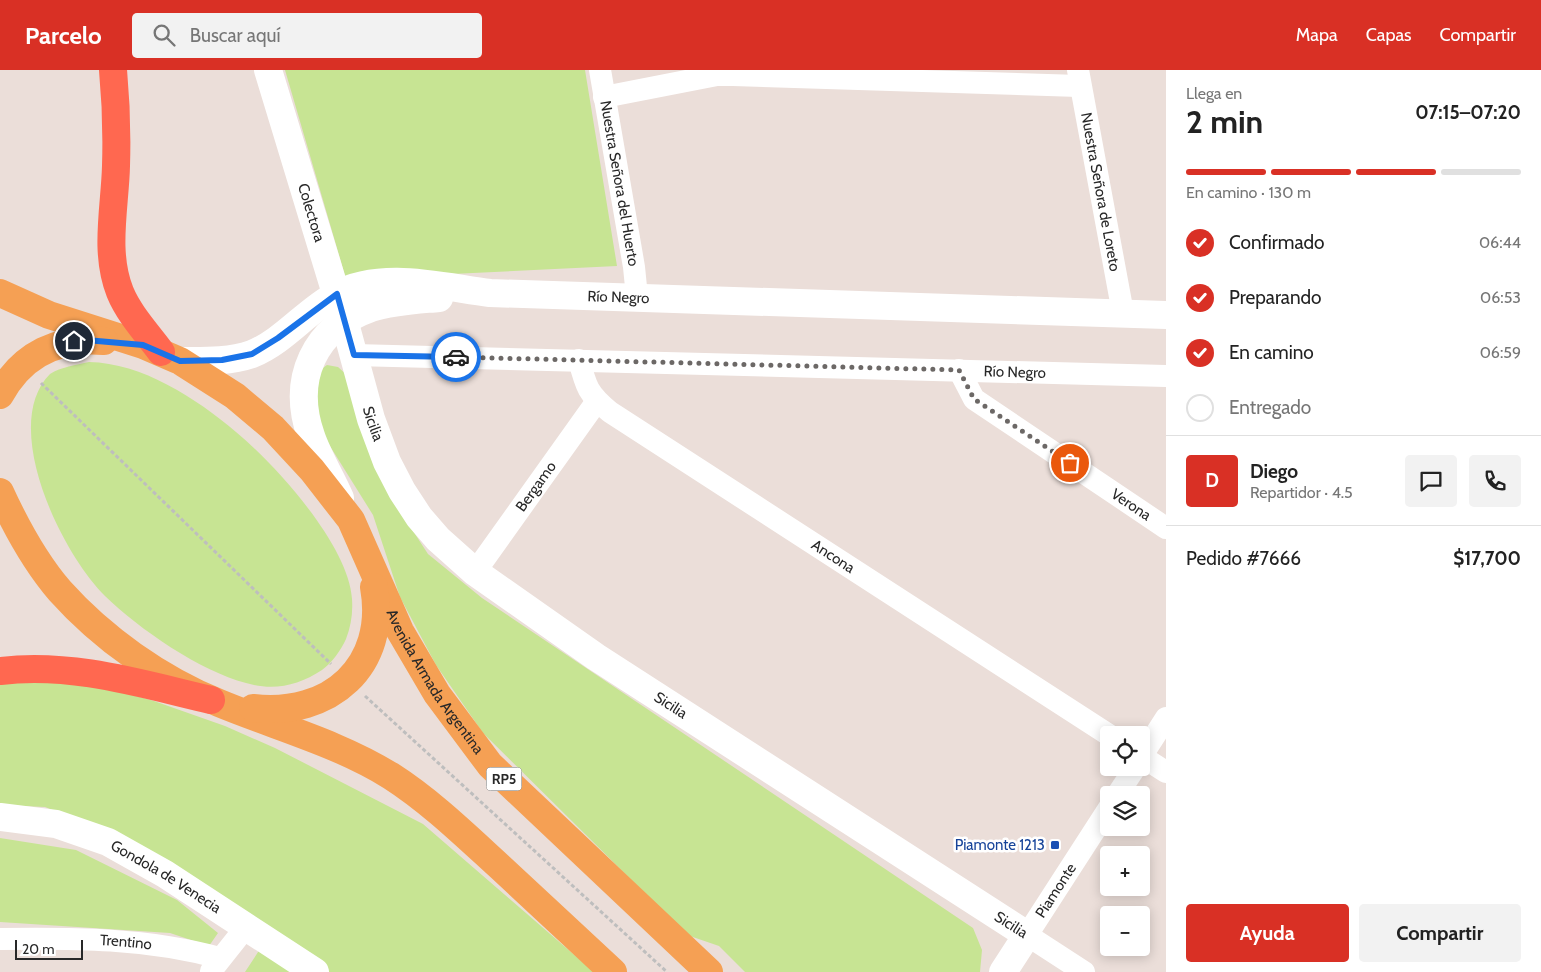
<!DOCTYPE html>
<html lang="es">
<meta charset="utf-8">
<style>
body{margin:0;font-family:Cabin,sans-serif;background:#f2f2f2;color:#222;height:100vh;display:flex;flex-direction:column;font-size:19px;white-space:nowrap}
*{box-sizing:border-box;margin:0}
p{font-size:16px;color:#767676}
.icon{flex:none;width:28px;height:28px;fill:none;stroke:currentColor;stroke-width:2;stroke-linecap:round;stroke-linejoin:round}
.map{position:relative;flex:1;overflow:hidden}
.sheet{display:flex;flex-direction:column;background:#fff;width:375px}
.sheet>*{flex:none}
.tools{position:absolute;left:1100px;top:656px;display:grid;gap:10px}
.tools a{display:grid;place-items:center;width:50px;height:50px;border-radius:5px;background:#fff;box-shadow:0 2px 12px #0003;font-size:25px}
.scale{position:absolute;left:15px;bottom:12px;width:68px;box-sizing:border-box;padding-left:5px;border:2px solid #282828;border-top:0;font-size:14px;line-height:18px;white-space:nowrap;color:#282828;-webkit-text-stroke:4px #fff;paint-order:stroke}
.pin{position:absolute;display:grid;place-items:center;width:42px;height:42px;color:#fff;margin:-21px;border:2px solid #fff;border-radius:50%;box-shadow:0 1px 5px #0007}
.courier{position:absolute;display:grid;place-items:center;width:50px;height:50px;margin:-25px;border:4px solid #1a73e8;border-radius:50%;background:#fff;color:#222;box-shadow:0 1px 6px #0007}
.head em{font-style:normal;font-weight:700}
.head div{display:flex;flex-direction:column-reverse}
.head{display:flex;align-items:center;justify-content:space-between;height:85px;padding:0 20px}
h1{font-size:32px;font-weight:700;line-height:38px}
.bar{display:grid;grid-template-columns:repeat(4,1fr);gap:8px 5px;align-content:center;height:60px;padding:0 20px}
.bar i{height:6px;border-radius:4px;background:#e0e0e0}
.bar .active{background:#d93025}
.bar p{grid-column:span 4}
.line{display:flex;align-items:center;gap:12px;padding:0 20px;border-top:1px solid #e0e0e0}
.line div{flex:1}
.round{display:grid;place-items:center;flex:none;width:52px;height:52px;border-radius:5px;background:#f2f2f2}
ol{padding:0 20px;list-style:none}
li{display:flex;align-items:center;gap:15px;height:55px}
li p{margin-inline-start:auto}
li .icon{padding:5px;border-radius:50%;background:#d93025;color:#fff;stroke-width:4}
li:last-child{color:#767676}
li i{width:28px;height:28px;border:2px solid #e0e0e0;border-radius:50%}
.button{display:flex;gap:10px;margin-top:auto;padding:10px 20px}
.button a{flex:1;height:58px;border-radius:5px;background:#d93025;color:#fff;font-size:20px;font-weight:700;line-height:58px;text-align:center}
.button a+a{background:#f2f2f2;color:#222}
header{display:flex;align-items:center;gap:30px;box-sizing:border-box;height:70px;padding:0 25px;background:#d93025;color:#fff}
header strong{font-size:24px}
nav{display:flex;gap:28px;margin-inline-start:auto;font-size:18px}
.search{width:350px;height:45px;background:#f2f2f2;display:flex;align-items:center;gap:12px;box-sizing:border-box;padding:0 18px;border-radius:5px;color:#767676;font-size:19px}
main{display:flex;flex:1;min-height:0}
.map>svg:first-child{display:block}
.green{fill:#c7e493}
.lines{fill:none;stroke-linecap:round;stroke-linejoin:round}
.path{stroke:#bebebe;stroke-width:3;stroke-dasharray:4 2.5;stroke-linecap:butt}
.minor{stroke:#fff;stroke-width:22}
.tertiary{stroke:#fff;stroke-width:28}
.primary{stroke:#f5a054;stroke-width:28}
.motorway{stroke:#ff6850;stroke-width:28}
.done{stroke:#6c6866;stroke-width:5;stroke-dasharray:0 9}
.route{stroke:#1a73e8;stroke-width:6}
.transit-dot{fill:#1a4fb4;stroke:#fff;stroke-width:2}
.labels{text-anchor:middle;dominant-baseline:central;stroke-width:5;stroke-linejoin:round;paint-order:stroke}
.shield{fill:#fff;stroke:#686868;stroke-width:1}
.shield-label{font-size:14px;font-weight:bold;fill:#282828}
.street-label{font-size:15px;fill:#282828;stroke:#fff}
.transit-label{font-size:15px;fill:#164399;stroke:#fff;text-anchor:end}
</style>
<header>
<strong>Parcelo</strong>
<div class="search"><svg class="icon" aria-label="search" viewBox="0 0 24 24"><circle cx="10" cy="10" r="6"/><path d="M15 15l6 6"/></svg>Buscar aquí</div>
<nav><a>Mapa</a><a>Capas</a><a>Compartir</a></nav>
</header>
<main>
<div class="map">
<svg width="1166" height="902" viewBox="0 0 1166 902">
<rect width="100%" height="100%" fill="#ebded9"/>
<path class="green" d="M285,0H585L617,196L346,209Z
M89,292C142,293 196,328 236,362C276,395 349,476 352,529C353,543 351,556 346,569C341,580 332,593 322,600C298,616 273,621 246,613C200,601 139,559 105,526C59,480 0,354 50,304C61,297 76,295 89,292Z
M327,295L338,297L348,306L391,427L428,484L482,528L973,858L982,880L980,902H745L719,876L687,865L483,663L436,595L400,527L373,445L318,357L315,327L320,300Z
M83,611L154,631L225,656L275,678L423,754L594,902H328L125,768L45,737L0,735V613Z
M0,768L76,780L177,830L218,863L209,876L170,863L0,852Z
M260,879L293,902H245Z"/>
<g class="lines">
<path class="path" d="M41,313L331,594
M365,626L667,902"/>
<g class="minor">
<path id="s1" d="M600,0L634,197L637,227"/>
<path id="s2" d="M1078,0L1123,243"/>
<path d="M604,27L717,5H733L1079,16"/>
<path id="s3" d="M354,285L1166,306"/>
<path id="s4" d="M579,290C586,317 588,324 610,342L1109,665"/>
<path id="s5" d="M959,300L974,329L1166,458"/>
<path id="s6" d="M475,502L597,331"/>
<path d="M1141,686L1166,702"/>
<path d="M1141,687L1166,648"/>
<path d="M1117,725L1135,698"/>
<path id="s7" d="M0,869C75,868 147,868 220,888"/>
<path d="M211,901L246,857"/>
<path id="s8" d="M1084,902L1027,865L1109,738"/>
</g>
<g class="tertiary">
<path id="s9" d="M268,0L344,250L371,349L387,392L402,421L419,447L438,469L475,502L596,587L1027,865L1003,902"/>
<path id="s10" d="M180,291C204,291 229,292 252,284C284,271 306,241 336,225C382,200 442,217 490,223L1166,245"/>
<path d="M340,428C331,407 318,387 311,366C291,309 314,258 371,238C393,231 417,230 439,228"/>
<path id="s11" d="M0,747L56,754L108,772L165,804L315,902"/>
</g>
<g class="primary">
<path id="s12" d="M0,223L49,245L143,275L180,291L235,326L273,358L312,400L351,450L400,561L437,624L490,695L709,902"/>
<path d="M0,325C22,284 59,267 104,271"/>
<path d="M0,422C16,457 35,492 60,521C102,568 160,609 219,633C277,657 338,673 391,706C430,731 465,765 499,796C537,831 575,867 613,902"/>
<path d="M253,638C330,647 388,596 374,517"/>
</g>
<path class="motorway" d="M113,0C116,32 117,64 116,96C115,137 104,182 120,222C129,244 147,263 161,282
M0,601C72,592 142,614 211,630"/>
</g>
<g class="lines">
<path class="done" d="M456,287L959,300L974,329L1070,393"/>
<path class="route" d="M74,271L86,270L143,275L180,291L222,290L252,284L278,268L337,224L354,285L456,287"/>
</g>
<rect class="transit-dot" x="1050" y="770" width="10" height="10" rx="2.5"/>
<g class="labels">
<rect class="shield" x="486.5" y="697.5" width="35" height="23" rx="4"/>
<g class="shield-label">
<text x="504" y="709">RP5</text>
</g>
<g class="street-label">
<text stroke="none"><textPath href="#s1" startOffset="115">Nuestra Señora del Huerto</textPath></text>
<text stroke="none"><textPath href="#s2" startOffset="124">Nuestra Señora de Loreto</textPath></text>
<text stroke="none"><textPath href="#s9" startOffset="149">Colectora</textPath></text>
<text stroke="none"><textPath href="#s10" startOffset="461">Río Negro</textPath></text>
<text stroke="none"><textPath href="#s3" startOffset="661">Río Negro</textPath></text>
<text stroke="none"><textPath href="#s9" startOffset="369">Sicilia</textPath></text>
<text stroke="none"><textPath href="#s6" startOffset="105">Bergamo</textPath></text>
<text stroke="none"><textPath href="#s5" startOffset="222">Verona</textPath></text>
<text stroke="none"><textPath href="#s4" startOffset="328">Ancona</textPath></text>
<text stroke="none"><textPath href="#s12" startOffset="611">Avenida Armada Argentina</textPath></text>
<text stroke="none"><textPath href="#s9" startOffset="789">Sicilia</textPath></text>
<text stroke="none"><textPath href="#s11" startOffset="179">Gondola de Venecia</textPath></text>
<text stroke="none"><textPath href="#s8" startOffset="121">Piamonte</textPath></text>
<text stroke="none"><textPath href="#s9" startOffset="1194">Sicilia</textPath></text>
<text stroke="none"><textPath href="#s7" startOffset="126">Trentino</textPath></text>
</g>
<g class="transit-label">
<text x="1045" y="775">Piamonte 1213</text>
</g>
</g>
</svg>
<div class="tools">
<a><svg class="icon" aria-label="locate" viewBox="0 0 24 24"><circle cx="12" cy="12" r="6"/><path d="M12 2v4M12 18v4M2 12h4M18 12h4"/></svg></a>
<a><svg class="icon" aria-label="layers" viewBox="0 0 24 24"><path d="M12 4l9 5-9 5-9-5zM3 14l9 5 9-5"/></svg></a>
<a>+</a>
<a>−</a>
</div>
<div class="scale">20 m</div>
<div class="pin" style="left:1070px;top:393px;background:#ea580c"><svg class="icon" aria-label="bag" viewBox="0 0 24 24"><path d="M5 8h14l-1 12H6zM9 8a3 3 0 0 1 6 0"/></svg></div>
<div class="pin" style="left:74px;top:271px;background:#1f2937"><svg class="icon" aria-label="home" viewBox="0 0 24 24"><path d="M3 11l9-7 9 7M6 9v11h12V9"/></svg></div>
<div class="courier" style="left:456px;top:287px"><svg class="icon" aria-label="car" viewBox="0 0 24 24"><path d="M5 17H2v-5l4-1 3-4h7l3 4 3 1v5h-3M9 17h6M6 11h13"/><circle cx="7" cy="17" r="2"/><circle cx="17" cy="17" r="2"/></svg></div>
</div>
<section class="sheet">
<div class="head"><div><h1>2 min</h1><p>Llega en</p></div><em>07:15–07:20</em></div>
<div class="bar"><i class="active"></i><i class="active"></i><i class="active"></i><i></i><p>En camino · 130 m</p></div>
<ol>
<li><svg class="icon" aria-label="check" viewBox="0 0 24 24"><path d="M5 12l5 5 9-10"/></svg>Confirmado<p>06:44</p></li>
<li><svg class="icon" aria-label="check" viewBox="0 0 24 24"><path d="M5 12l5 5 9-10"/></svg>Preparando<p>06:53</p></li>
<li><svg class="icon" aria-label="check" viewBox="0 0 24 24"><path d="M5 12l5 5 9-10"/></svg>En camino<p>06:59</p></li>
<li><i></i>Entregado</li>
</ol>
<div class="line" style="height:90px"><b class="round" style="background:#d93025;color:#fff">D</b><div><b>Diego</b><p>Repartidor · 4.5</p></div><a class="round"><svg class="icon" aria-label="chat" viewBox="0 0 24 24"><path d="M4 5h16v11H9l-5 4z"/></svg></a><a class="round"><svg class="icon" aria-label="phone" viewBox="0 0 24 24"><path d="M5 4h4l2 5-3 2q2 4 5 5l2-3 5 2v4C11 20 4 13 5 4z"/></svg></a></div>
<div class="line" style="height:65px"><div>Pedido #7666</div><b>$17,700</b></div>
<div class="button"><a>Ayuda</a><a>Compartir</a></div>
</section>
</main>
